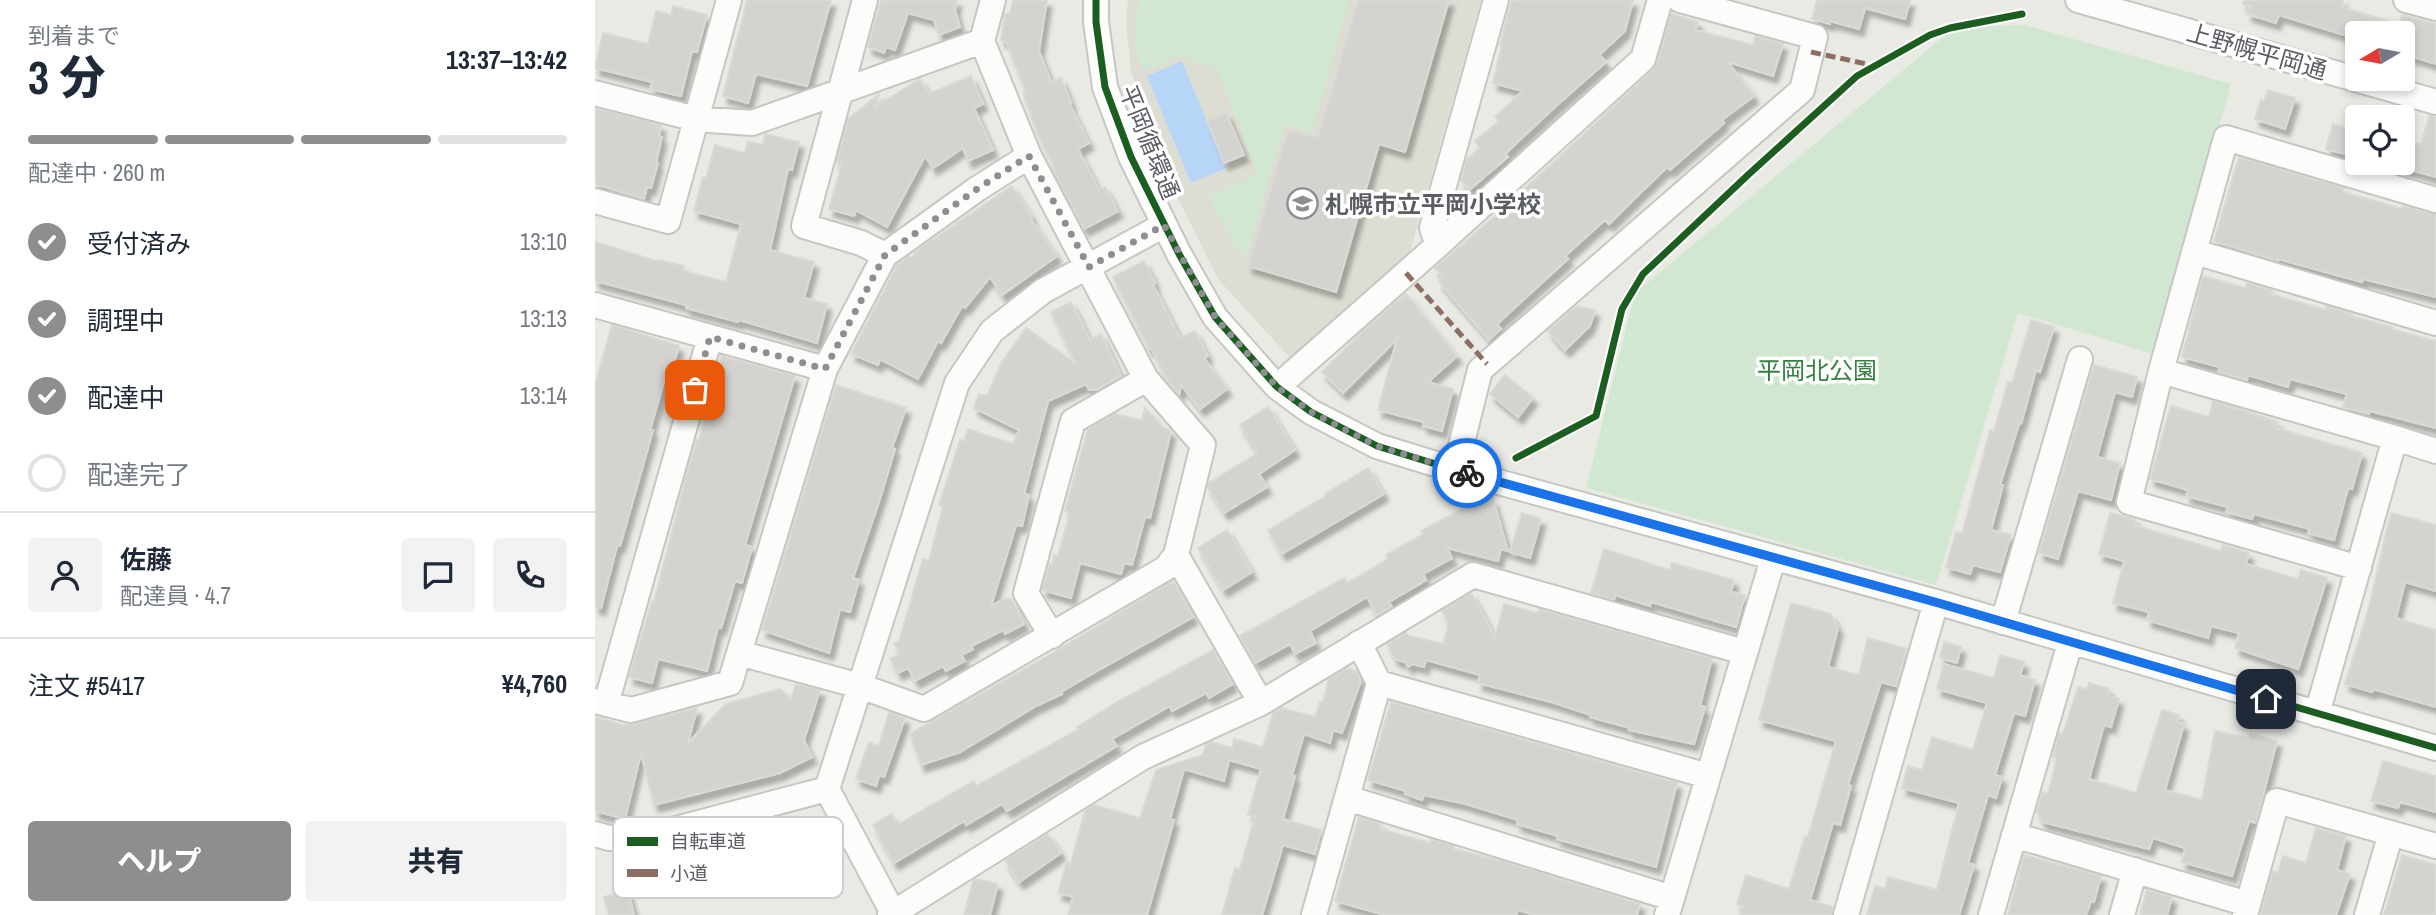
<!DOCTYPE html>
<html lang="ja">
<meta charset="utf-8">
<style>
body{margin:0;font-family:"Archivo Narrow","Noto Sans JP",sans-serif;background:#f2f2f3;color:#1f2937;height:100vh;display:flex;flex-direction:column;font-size:26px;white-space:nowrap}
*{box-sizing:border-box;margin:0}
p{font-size:23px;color:#747a83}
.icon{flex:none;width:38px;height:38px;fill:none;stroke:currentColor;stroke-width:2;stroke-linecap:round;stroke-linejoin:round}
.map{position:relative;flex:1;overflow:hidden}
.drawer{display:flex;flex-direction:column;background:#fff;width:595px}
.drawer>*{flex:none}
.needle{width:46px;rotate:260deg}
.fabs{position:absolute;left:1750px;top:21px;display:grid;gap:14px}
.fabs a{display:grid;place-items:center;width:70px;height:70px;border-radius:7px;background:#fff;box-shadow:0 4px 10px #0003;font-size:35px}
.pin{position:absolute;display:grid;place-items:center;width:60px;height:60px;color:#fff;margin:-30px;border-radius:14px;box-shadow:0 4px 10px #0006}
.courier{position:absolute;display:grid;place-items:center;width:70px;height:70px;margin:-35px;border:5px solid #1a73e8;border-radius:50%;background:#fff;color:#222;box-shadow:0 2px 9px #0007}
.summary em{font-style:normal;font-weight:800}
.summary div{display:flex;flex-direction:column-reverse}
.summary{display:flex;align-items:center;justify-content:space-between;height:119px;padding:0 28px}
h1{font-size:46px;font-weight:800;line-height:52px}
.bar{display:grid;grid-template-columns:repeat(4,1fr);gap:10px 7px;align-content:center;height:84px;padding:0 28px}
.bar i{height:9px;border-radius:5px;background:#e0e1e3}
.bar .on{background:#8c8e90}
.bar p{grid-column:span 4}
.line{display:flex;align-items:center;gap:18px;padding:0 28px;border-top:2px solid #e0e1e3}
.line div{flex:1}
.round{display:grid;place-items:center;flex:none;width:74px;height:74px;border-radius:7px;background:#f2f2f3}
ol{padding:0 28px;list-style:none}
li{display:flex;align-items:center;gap:21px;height:77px}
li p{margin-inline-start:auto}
li .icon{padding:7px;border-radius:50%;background:#8c8e90;color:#fff;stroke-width:4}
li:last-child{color:#747a83}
li i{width:38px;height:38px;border:4px solid #e0e1e3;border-radius:50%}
.button{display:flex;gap:14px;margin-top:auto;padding:14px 28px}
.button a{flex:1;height:80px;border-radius:7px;background:#8c8e90;color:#fff;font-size:28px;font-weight:800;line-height:80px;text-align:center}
.button a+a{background:#f2f2f3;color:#1f2937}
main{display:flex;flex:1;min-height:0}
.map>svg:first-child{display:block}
.education{fill:#deddd4}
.green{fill:#d2e7d2}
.water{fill:#b7d5f7}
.building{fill:#d4d3d0;stroke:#dad9d4;stroke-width:2;filter:url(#shadow)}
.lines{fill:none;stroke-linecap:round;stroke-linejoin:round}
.minor-casing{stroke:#c6c7c5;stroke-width:28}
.minor{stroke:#fcfcfb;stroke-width:24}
.quiet{stroke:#8d6e63;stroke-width:5;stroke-dasharray:10 5;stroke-linecap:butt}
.cycleway-casing{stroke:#fff;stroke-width:11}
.cycleway{stroke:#1b5e20;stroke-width:7}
.done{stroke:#8c8e90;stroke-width:7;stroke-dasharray:0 12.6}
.route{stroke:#1a73e8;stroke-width:9}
.labels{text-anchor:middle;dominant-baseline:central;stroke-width:7;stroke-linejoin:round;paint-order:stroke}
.street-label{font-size:24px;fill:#5a5d63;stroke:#fff}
.poi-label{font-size:24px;font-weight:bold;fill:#5a5d63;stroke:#fff;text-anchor:start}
.park-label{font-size:24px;fill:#348140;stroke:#fff}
.key{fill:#fff;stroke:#ceced0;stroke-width:2}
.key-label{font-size:19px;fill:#5a5d63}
</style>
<main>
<section class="drawer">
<div class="summary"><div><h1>3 分</h1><p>到着まで</p></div><em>13:37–13:42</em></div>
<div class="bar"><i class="on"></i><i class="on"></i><i class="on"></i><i></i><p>配達中 · 260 m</p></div>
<ol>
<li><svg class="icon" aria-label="check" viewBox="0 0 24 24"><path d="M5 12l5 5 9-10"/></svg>受付済み<p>13:10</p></li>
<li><svg class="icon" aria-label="check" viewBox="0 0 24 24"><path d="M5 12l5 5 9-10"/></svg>調理中<p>13:13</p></li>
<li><svg class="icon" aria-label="check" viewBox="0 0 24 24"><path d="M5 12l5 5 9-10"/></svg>配達中<p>13:14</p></li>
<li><i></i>配達完了</li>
</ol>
<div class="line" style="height:126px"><a class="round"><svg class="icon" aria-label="person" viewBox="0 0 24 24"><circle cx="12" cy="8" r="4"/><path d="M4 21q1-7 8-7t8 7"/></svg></a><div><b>佐藤</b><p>配達員 · 4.7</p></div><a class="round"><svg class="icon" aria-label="chat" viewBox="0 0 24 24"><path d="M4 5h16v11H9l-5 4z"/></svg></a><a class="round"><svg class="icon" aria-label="phone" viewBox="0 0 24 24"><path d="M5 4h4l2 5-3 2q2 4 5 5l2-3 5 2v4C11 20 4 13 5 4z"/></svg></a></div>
<div class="line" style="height:91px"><div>注文 #5417</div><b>¥4,760</b></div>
<div class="button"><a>ヘルプ</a><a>共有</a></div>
</section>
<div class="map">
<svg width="1841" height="915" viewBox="0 0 1841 915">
<defs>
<filter id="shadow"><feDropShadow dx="4.5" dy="7" stdDeviation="2" flood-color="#0004"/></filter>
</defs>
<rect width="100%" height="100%" fill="#eaeae5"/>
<path class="education" d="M533,0H886L815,252L695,358L623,279L562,157L536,70L531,23Z"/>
<path class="green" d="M544,0H754L717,132L690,125L652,254L644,253L613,196L662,174L623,71L586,56L547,71L539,38Z
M1430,25L1636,84L1561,355L1423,313L1341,585L991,488L1040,293L1360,27Z"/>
<path class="water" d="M587,61L631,168L596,183L552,76Z"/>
<path class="building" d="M152,0H236L212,86L161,74L153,103L128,96Z
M286,0H362L360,10L365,27L344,35L339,20L313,13L300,50L291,47L289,53L273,47Z
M418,0H452L444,51L456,82L466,78L476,103H474L494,143L483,149L504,190L510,187L523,211L489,229L457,168L459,167L442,132L428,93L431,92L411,41L406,40L410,14H415Z
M763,0H854L810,152L784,144L741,292L653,266L693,130L723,137Z
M917,0H1038L1030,31L1004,55L1011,62L961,106L910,154L913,157L874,190L866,180L872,159L885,148L880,141L904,121L900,117L928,91L898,83L907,45H905L910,25Z
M1222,0H1315L1310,19L1270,8L1264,29L1235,21V24L1217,19Z
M1649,0H1748L1746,7L1804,24L1807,15L1841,24V64L1808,54V33H1762V39L1684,15L1681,23L1652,14L1655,6L1648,4Z
M78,6L112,15L102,52L97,51L86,96L55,89L57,82L0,68L8,33L53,44L61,11L76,15Z
M1076,14L1103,22L1100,30L1158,45L1160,36L1188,44L1178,76L1133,62L1159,96L1127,120L1129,123L1075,170L1072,167L1014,224L1010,220L970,256L973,259L902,324L906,329L894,340L844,282L848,277L840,268L900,216L1058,70L1062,63Z
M376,76L388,104L379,108L398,150L373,161L368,148L338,168L330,156L292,227L261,210L259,216L234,209L247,164L241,163L253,119L284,94L280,107L325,79L334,94Z
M1673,90L1700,98L1690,129L1660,119L1666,100L1669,101Z
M0,108L66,125L64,136L67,137L61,163H63L56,188L52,187L49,199L0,184Z
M631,113L649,155L629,163L612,121Z
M1834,116H1841V177L1808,168V139L1826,145Z
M1738,124L1762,131V157L1731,149Z
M170,134L204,142L197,170L193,169L175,250L219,262L209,298L232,304L222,343L144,320L143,322L91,308V305L0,281V242L65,262V260L89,266L88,271L131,282L146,224L99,211L108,177L111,178L120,145L150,153L153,141L168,145Z
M1644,157L1749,188L1748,192L1808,209V206L1841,214V297L1768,279L1767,282L1683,259V261L1619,241Z
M417,186L437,217L435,218L462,256L407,295L395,277L370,308L367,306L346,343L343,341L323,379L285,359L283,365L256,354L302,265L314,256L317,258L321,251Z
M549,261L560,283L558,285L585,338L600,331L613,356L609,358L632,389L605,409L586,385L584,395L574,382L556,348L554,349L518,277Z
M1608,276L1650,288L1652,283L1674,289L1677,291L1676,294L1730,310L1731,306L1757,314L1756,316L1797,327L1796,329L1841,341V428L1775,411L1774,414L1748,407L1752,394L1695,379L1693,387L1653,375L1652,380L1627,373L1623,371L1625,367L1587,357Z
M811,294L862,356L833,382L858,389L847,431L828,426L829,422L783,410L802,339L748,393L727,372L770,329Z
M476,302L495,340L506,334L526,376L501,390H494L491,384L453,401L429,494L434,495L427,526L421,525L396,606L410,599H417L429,624L410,634L408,630L376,646L378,649L366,655L370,661L351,671L348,666L320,681L313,668L303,673L295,659L305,654L299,643L304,641L328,559L334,561L348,506L344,505L365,440L369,441L373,429L418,444L424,430L379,408L384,394L392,396L407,362L431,328L481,364L456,312Z
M982,306L1000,310L995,326L970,350L953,331Z
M1436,320L1459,327L1445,372L1441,370L1426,424H1424L1405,485H1408L1396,530L1416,535L1405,572L1378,565L1375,574L1351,567L1361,532L1367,534L1395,430L1399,431L1413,382L1417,383Z
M17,325L84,346L74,379L70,378L55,430H58L49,462L25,546H22L6,608L0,607V385Z
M127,356L200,376L150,545L157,547L147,583L140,581L126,628L123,627L112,671L63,659L57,683L34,677L57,601L59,602L93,469L102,439L104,440Z
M1499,365L1542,377L1537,397L1520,392L1502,457L1525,463L1516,500L1483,491L1463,559L1444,553Z
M910,375L938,398L923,417L895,394Z
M241,385L311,408L297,448L300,449L285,499L258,578L264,580L255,612L245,609L234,653L167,630Z
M1618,401L1683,422L1681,428L1767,453L1757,489L1753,488L1739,540L1713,533L1715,529L1659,514L1657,519L1631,512L1633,507L1591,496L1593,490L1555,479L1576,406L1614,417Z
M673,407L700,450L664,474L672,487L629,513L613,487L614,483L663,453L645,425Z
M550,408L567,427L576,431L555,518L550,517L537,565L529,563L526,574L485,563L476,598L447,590L454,564L457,565L459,555L463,556L475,513L470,511L493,429L520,414L547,420Z
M773,468L789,494L687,554L673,530L731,496L730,494Z
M898,499L913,551L906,549L903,561L852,548L857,558L828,574L831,580L794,602L797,607L782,615L772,597L715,631L721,643L700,654L695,644L660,663L645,636L749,578L752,583L793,559L791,555L828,534L826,531L871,507Z
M927,513L946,519L935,558L915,552Z
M1515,513L1540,519L1539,525L1626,551L1628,545L1654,553L1651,564L1703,579L1706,570L1732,578L1703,669L1640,648L1644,633L1616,626L1613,638L1552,620L1554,612L1518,603L1529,561L1504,554Z
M1796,513L1841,525V591L1810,582L1801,618L1841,630V707L1778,689L1777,692L1750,684L1773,611Z
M632,530L657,572L628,590L603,548Z
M1009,549L1075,570L1077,563L1139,580L1136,592L1150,595L1141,627L1056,602L1055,606L1020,595L1019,600L996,593Z
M578,581L598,617L495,675L466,692L467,694L441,706L365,752L326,765L315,734L456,654Z
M876,593L900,637L909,604L943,613L944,609L1117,658L1105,706L1110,707L1099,744L1034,730L1035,728L995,717L996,715L956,702L883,683L885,675L831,660L829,667L818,664L813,667L810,662L800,659L792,644L811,633L812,635L848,644L854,623L847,611Z
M1196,603L1236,614L1243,628L1233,667L1264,675L1273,638L1312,649L1301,686L1286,682L1253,785L1256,786L1245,825L1238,823L1215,900L1238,907L1237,915H1145L1148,906L1142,904L1151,875L1194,889L1210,836L1213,837L1241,741L1164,720Z
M1349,642L1366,647L1362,663L1345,658Z
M618,650L638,684L614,698L611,693L577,711L575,706L517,739L522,746L412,811L407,804L371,825L369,821L299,863L278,825L296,814L302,825L379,781L381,786L484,729L482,727L522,702Z
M1405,655L1429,662L1425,675L1440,680L1430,716L1419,713L1400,775L1407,777L1401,798L1393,795L1373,863L1379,865L1364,915H1272L1280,886L1290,889L1293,877L1342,890L1364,803L1307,788L1313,766L1327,770L1337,737L1378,750L1392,703L1342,689L1349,664L1399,678Z
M752,668L761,671L766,681L747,733L738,730L735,743L709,734L697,775L700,776L688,819L726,830L720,854L688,845L667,915H627L640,868L645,869L660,816L653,815L666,769L634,760L629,781L589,769L575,819L579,820L552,915H473L478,897L463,893L472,861L475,866L490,811L499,805L545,818L561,770L608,755L611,744L616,742L637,748L639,739L668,747L678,713L687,708L720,717L725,702H728L734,679Z
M1494,683L1514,689L1513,696L1524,699L1516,727L1509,725L1494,779L1541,793L1567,710L1584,715L1582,722L1589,724L1570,790L1607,800L1620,731L1654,738L1655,734L1682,741L1661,823L1654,821L1637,876L1587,862L1590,848L1558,838L1554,849L1447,822L1442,812L1447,792L1453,794L1462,758L1458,757L1464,733L1468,734L1483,687L1492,689Z
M201,684L225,690L209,740L217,757L185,773L59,805L46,753L30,819L0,811V717L28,725L39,724L102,708L93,743L131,704L185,689L196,699Z
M796,702L1082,783L1061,867L962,839L963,836L922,824L923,820L871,804L829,795L827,800L810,794L811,791L773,780Z
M294,712L310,718L289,777L284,775L281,786L261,779L274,742L284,746Z
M1788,761L1841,776V812L1805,802L1803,808L1776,801Z
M764,817L786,824L785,829L835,843L836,839L858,846V849L911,862L1045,904L1042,915H940L923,910L921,915H790L740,901Z
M1721,828L1751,836L1742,870L1755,874L1741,915H1665L1678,871L1683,873L1688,856L1711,863Z
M453,834L466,853L424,882L410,861Z
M1429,855L1506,876L1499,902L1496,901L1491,915H1413Z
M1807,855L1841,865V915H1789Z
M381,879L403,884L395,915H369L378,881Z
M1552,890L1577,897L1572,915H1545Z
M33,891L39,915H14L9,897Z"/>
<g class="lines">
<defs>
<path id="minor" d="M270,0L209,226L266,243L290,255
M501,0V22L510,87L536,157L584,254L620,317L682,387L716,412L782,446L860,470L1341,602L1841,748
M1483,0L1841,102
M1811,0L1841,8
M0,93L101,119L157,123L387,41
M0,201L73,221L134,0
M843,245L837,228L901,0
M1600,252L1841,323
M0,305L230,369
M1566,371L1800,438
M682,387L843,245L1048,59L1065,0
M860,470L885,370L1207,90L1220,37L1085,0
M581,555L666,703
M1764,568L1534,502L1566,371L1631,138L1841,200
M1408,622L1485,359
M457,636L431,593L478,421L551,379
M144,653L265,686L329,709L571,568L581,555L608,445L551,379L434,156L387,41L398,0
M784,683L1113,776
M0,701L36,710L135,683L230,369L290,255L382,189L434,156
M11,704L115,337
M1722,714L1800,438L1841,451
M232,789L299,915
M752,798L1077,898
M0,834L14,838L43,839L232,789L362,383L397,331L448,291L569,225
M1419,835L1653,904
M295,915L548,757L666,703L878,575L1149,652
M719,915L784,683L764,643
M1072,915L1178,559
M1251,915L1341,602
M1396,915L1475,643
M1527,915L1540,870
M1650,915L1682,801L1841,846
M1772,915L1796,833"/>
</defs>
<use href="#minor" class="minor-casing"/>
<use href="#minor" class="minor"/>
<path class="quiet" d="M1216,52L1281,66
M811,273L892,364"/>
<defs>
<path id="cycleway" d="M501,0V22L510,87L536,157L584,254L620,317L682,387L716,412L782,446L860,470L1341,602L1841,748
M921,458L1001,416L1027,309L1048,274L1154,174L1262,76L1335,35L1355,28L1427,14"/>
</defs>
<use href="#cycleway" class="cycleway-casing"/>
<use href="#cycleway" class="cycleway"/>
</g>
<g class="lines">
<path class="done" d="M100,390L115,337L230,369L290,255L382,189L434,156L494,267L569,225L620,317L682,387L716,412L782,446L872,473"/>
<path class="route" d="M872,473L1340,602L1671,699"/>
</g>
<defs>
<symbol id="school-ring" viewBox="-11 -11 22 22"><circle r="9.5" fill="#fff" stroke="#8c8e90" stroke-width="1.5"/><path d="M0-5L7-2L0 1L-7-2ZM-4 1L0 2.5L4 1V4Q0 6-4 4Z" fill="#8c8e90"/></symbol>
</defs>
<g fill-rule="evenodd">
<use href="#school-ring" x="690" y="186" width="35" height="35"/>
</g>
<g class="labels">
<g class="street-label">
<text transform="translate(1662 51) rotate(16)">上野幌平岡通</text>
<text transform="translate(555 142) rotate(68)">平岡循環通</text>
</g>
<g class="poi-label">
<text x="730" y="204">札幌市立平岡小学校</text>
</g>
<g class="park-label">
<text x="1222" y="370">平岡北公園</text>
</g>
</g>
<rect x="18" y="817" width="230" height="81" rx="10" class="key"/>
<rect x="32" y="837" width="31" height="9" fill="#1b5e20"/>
<rect x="32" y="869" width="31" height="8" fill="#8d6e63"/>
<g class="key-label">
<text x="75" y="848">自転車道</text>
<text x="75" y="880">小道</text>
</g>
</svg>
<div class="fabs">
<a><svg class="needle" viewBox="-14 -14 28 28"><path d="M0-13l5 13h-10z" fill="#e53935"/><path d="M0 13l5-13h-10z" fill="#747a83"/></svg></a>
<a><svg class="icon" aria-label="locate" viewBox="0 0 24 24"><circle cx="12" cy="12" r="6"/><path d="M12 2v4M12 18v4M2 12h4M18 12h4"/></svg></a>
</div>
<div class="pin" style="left:100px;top:390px;background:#ea580c"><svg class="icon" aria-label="bag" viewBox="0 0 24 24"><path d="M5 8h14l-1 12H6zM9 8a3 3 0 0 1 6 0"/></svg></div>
<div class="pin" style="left:1671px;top:699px;background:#1f2937"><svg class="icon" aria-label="home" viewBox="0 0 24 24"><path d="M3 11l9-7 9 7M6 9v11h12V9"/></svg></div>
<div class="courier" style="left:872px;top:473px"><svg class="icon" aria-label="bike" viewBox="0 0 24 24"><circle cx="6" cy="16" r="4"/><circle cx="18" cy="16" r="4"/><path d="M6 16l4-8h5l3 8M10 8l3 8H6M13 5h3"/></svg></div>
</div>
</main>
